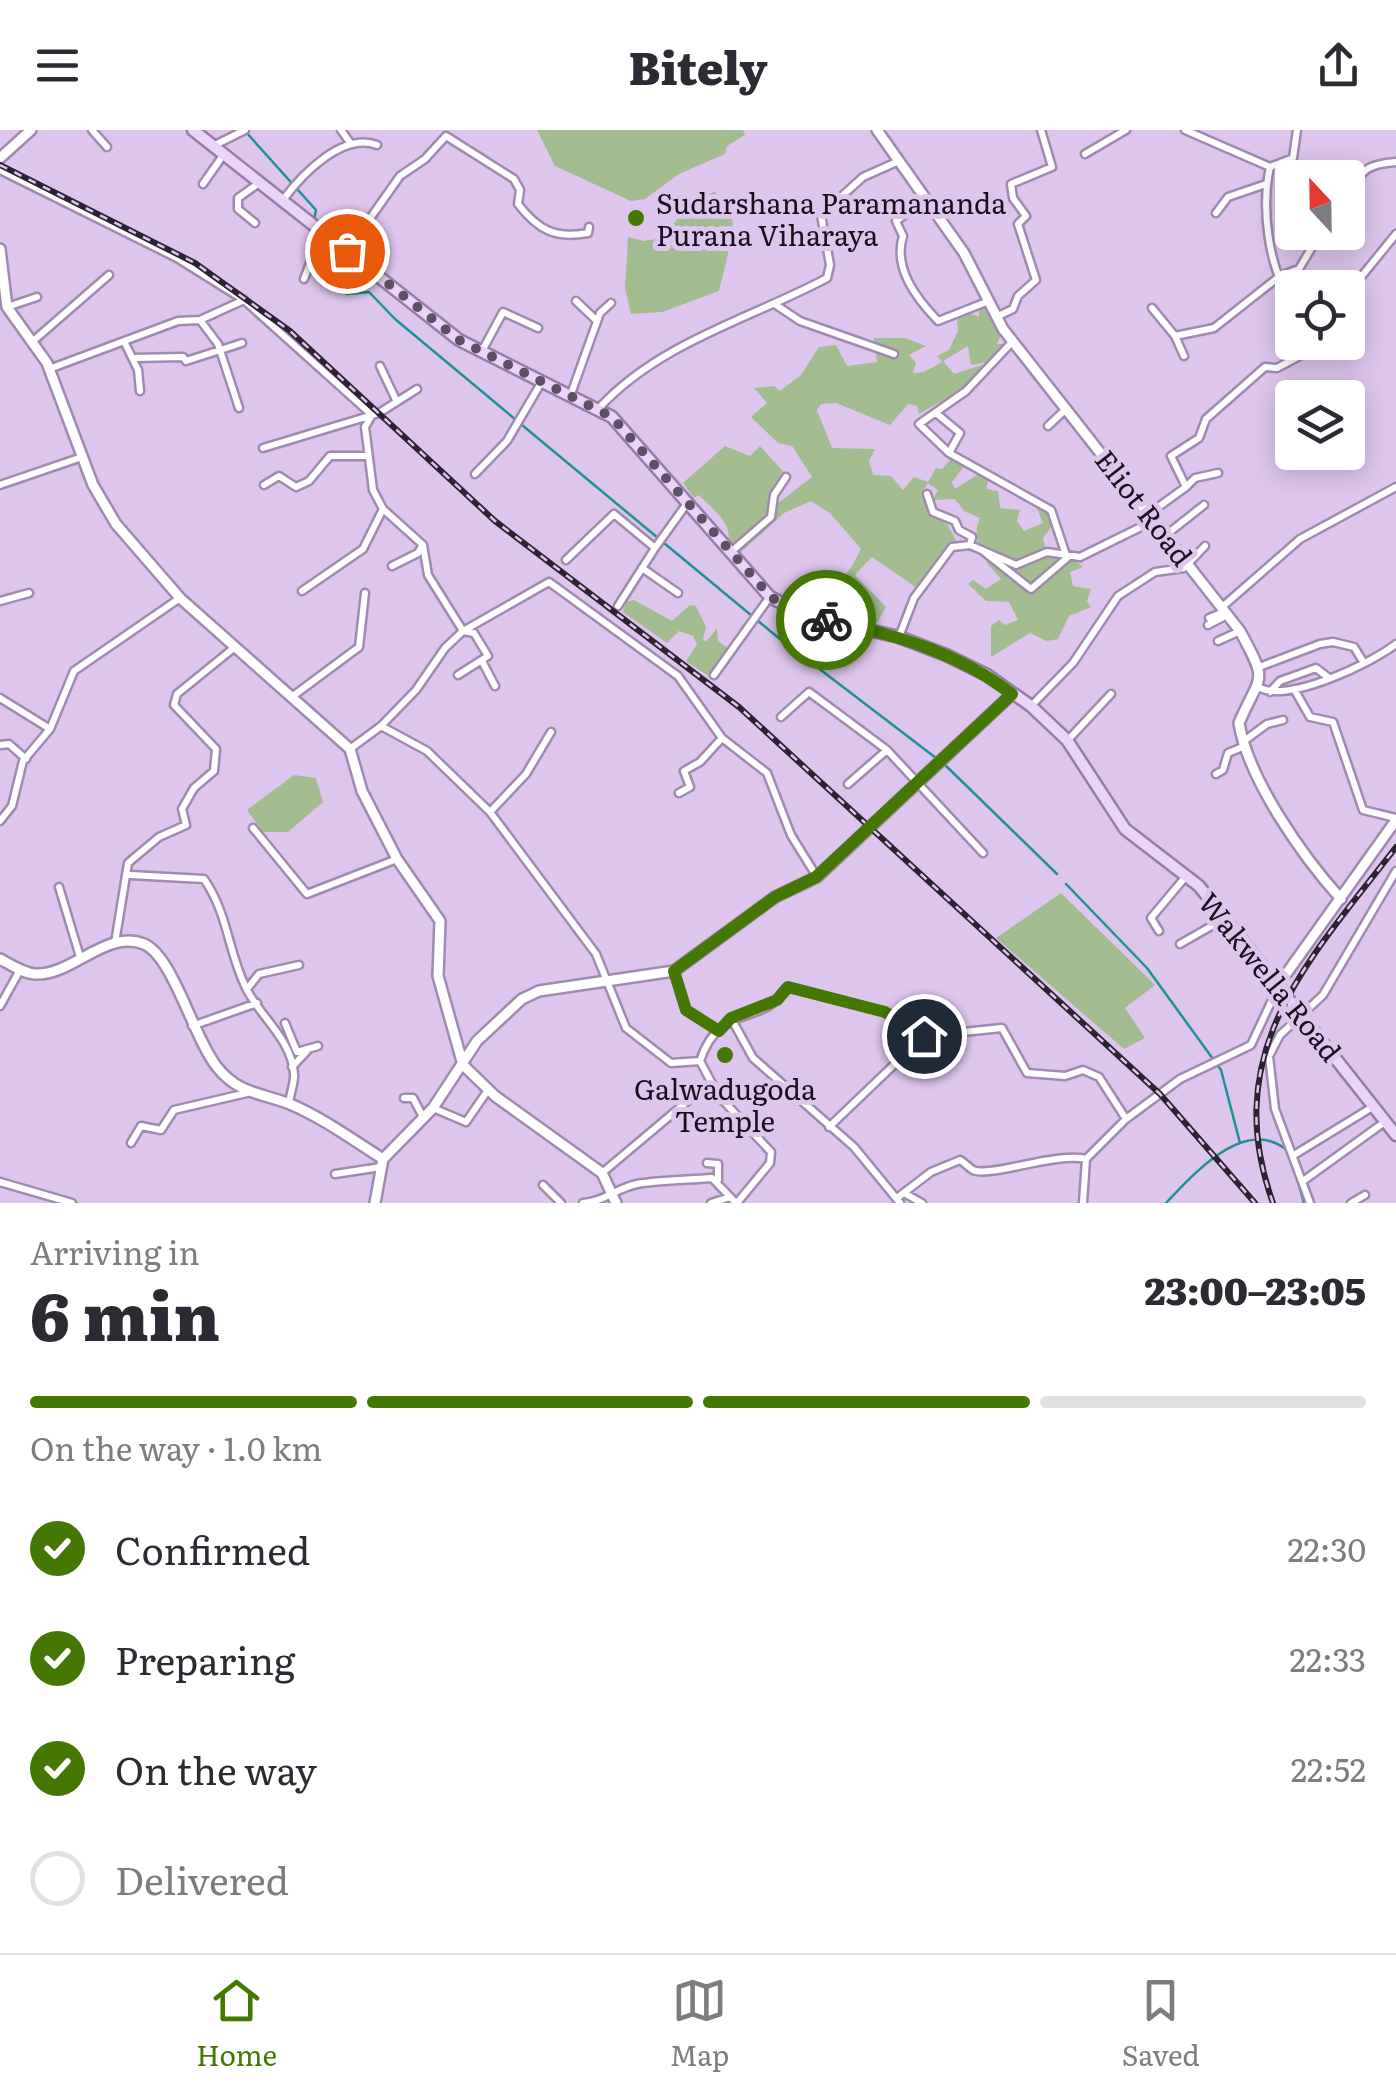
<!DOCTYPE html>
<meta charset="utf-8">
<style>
body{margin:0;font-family:Literata,serif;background:#f7f7f7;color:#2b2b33;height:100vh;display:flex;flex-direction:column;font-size:38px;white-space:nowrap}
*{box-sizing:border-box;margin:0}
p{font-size:32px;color:#7c7c81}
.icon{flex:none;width:55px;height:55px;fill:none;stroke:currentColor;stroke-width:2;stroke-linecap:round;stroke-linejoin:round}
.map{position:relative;height:1073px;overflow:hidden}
.details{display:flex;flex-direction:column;background:#fff;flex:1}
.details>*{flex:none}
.needle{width:65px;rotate:338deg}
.fabs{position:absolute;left:1275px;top:30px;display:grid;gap:20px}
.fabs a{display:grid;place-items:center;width:90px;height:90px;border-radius:10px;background:#fff;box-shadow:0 5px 25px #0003;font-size:50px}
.pin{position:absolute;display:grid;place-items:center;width:85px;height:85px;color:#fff;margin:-42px;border:5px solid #fff;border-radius:50%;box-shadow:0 2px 10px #0007}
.courier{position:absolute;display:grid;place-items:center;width:100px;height:100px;margin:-50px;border:8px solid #457802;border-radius:50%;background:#fff;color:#222;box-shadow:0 2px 12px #0007}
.headline em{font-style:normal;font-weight:800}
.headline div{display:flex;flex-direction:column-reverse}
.headline{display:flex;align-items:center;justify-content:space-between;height:170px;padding:0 30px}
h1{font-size:65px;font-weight:800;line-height:75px}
.bar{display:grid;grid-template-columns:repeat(4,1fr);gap:15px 10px;align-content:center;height:120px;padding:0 30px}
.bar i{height:12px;border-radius:8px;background:#e1e1e2}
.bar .selected{background:#457802}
.bar p{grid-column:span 4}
ol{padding:0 30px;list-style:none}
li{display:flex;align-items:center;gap:30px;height:110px}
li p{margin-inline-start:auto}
li .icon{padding:10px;border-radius:50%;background:#457802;color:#fff;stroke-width:4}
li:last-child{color:#7c7c81}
li i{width:55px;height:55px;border:5px solid #e1e1e2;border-radius:50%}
header{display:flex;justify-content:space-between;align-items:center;height:130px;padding:0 30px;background:#fff;font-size:45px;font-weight:800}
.dock{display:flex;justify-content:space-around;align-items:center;height:140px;border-top:2px solid #e1e1e2;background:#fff;font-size:28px;color:#7c7c81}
.dock a{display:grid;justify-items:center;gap:5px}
.dock .selected{color:#457802}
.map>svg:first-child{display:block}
.green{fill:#a3bd91}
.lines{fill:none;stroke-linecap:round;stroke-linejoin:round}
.stream{stroke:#20928f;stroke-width:2.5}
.street-casing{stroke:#a18aaf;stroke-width:11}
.secondary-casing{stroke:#a18aaf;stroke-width:14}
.primary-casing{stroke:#987da9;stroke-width:15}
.street{stroke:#fff;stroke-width:6}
.secondary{stroke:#fff;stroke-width:9}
.primary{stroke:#ebd4f9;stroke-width:10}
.rail-casing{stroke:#2c2232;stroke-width:6}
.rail{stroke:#dec5ed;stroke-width:2.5;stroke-dasharray:8;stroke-linecap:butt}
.done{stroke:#5d4f65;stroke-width:10;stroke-dasharray:0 18}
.route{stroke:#457802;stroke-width:12}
.poi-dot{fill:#457802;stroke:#dec5ed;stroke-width:4}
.labels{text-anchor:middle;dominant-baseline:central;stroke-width:10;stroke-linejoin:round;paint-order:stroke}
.poi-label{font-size:28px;fill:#170f1c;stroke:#dec5ed;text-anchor:start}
.street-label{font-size:28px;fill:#170f1c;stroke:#dec5ed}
</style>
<header><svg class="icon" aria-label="menu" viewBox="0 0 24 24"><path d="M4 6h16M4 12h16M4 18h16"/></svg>Bitely<svg class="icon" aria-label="share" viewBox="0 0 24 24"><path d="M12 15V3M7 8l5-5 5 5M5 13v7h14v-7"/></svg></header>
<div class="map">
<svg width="1396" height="1073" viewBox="0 0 1396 1073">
<rect width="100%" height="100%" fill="#dec5ed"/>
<path class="green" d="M537,0H743L745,5L727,16L725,24L679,44L645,69L631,71L555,36Z
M715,62L732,79L733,103L719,161L662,182L631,184L625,159L628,107L644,111L663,108L692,69Z
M988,174H996L1003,199L997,214H1005L993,231L971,235L968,216L943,231L954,244L982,235L992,242L919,284L917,276L908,274L890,295L836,273L821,274L817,280L832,318L875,319L869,331L873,345L891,346L903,360L914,347L928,352L936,338L942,339L952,328L962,330L963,338L952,352L955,359L980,343L989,347L986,359L998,361L1000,378L1020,380L1017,391L1024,401L1043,393L1036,376L1051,380L1056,390L1043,408L1046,421L1063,420L1083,437L1070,442L1073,456L1091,459L1087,471L1091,477L1069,486L1058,509L1047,511L1030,503L991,527V496L999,490L1005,495L1018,490L1009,472L986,471L968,454L973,450L986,459L1001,449L986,432L992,421H983C975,410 975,401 980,388L964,381L955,369L933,370L938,360L928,353L922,362L928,383L947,394L956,410L917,458L872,427L855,445L886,477L877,493L854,490V475L842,465L827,481L819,476L851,438L861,419L830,383L811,371L784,383L741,422L727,415C735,394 712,379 699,365L694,368L683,353L725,316L750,326L760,316L790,349L773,364L769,380L812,347L792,316L778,313L751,287L767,273L754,258L774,256L780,261L801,245L819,217L836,215L847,236L877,232L874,208H905L926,216L909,225L916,233L913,243L924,242L942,232L937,226L949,220L958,201L957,190L969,183L979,187V179Z
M634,470L672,491L690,475L696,476L706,497L703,509L706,512L717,498L718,511L728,518L710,547L686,531L697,514L693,506L679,501L667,513L623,482L626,472Z
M294,645L316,648L323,672L288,702H263L247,680Z
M1061,763L1155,855L1125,878L1145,908L1124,919L996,808Z"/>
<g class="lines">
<path class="stream" d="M245,1L316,80L314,90
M309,130L312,98
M311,141L347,164L369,162L395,189L516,290
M522,295L658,408
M664,413L775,505L936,628
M943,633L1057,744
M1066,754L1147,838L1221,940L1240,1013
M1297,1048L1304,1073
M1166,1073C1193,1045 1246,983 1289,1022"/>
<defs>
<path id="street" d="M92,0L107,17
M341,0L351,14
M1185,0L1270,37L1293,28L1297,0
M215,15L245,0
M1085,24L1126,0
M1270,37C1261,77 1268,139 1292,171
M0,40L177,128L244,170L372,285L365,297L373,360L383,379L423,415L428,445L463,501L474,503L488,526L458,545
M203,54L224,24
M1348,63C1364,39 1367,34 1396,32
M926,69L896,91L903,106C893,138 916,168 938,191L989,171
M283,70C302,44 343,2 377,15
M1216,83L1228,67L1266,54
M255,93L238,79V68L259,53
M347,121L400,46L425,29L446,6L514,49L520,60L518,74C538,100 555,109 588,103L589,97
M304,149L322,102
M1348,163L1396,104
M576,171L597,191
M776,175L800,191L894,224
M7,177L37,167
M1152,178L1175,206L1184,226
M996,187L1013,179L1018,166L1036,150L1018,94L1026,86L1013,68L1011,54L1052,37L1041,0
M200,190L218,214L239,278
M1175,206L1214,198L1280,146L1299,139L1321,102
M124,211L138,240L140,261
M32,212L109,145
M482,221L503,182L538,198
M134,228L183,227L186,231L242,213
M380,236L397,272
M49,239L178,191L200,190L244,170
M571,264L600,183L611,173
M599,278C660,212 750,189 827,148L830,135L821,85L863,47L899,31
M936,283L960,303L949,323L919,294L966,261L1013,211
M1048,296L1067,278
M263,318L379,283L417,259
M949,323L1051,380L1067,428L1031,459L983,421
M475,344L507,311L541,253
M0,355L82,327
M264,355L279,346L296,357L309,351L330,326H365
M1186,357L1195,348L1218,343
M927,364L933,382L955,391L959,400L972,407L970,415
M1150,383L1186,357L1171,326L1199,308L1206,289L1265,237L1277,238L1326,212
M1166,405L1204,375
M731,422L771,387L774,365L786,347
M566,430L614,384L655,418L688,372
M392,436L418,423L422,416
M642,438L678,463
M302,461L363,419L383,379
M0,471L29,463
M618,476L655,418
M1221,478L1300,409L1396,357
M1209,488L1224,482
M1208,495L1227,485
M899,507L914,468L952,417L970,415L1016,435L1047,422L1080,427L1155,390
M1218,511L1240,501
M483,533L495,556
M1259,537L1320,514L1333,512L1354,517L1364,533
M714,545L769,468
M1260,558C1290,572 1370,534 1396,514
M1294,559L1310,587L1333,592L1363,680L1396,688
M1270,562L1280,551L1316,538L1329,548
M293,566L359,517L365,463
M0,568L50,599
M1032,575L1073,533L1118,466L1155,442L1184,438L1205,416
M781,587L809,562L887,620L983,723
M381,596L427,621L490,682L596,824L626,898L671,933L700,931C718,876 756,893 778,868C781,865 783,860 788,857L885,882L924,906L1002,898L1027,943L1065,946L1083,940L1099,947L1126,989
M1068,610L1111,564
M1244,611L1267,594L1283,590
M0,615L9,614L26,629
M350,619L381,596L416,560L445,518L463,501L549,452L678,546L722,608L767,643L791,705L817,747
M1216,644L1223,640L1228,623L1245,616
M848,654L887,620
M679,663L690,657L684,641L700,632L722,608
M490,682L526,644L551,602
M0,691L12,676L23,631L50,599L74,541L180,468
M253,698L307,764L397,729
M130,745L204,749C228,784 227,817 245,856C258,885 291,908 294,943C295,952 290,964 289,973
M59,757L80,827
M1159,801L1151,788L1187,745
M115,813L128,733L159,707L186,695L182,679L194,658L214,641L216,619L174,575L177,564L235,517
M1180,814L1222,790
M674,841L686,880L719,901
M247,859L259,844L299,835
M0,876L20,840
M731,888L753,928L854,1017L900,1073
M285,893L297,922L318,916
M192,896L257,873
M700,931L718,965L771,1022L770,1033L737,1073
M292,937L308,920
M404,968H413L423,987
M433,978L466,992L488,960
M829,997L924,906
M131,1013L141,996L161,1000L174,980L247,963
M1294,1025L1374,976
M707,1033L718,1034V1050
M602,1043L709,953
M335,1044L381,1037
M1303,1051L1386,991
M0,1052L72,1073
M543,1055L561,1073
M904,1063L922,1073
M897,1068L931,1042L960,1030C965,1033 968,1037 973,1040C988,1048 1056,1022 1086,1029
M583,1073C603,1072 617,1058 637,1054C661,1050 687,1050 712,1048L736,1073
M711,1073L730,1067
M1083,1073L1086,1029L1126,989L1180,949L1251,915L1279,855
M1310,1073L1275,979L1269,926L1280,905L1323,865L1396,741
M1351,1073L1365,1065"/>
<path id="secondary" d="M877,0L964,123L1003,199L1240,501C1269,555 1261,542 1239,593C1248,649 1303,727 1341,769
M0,28L31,0
M0,119L7,177L47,233L93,355L116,394L180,468L350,619L362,661L397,729L440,791L438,846L463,935L495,966L602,1043L616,1073
M0,829C11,835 23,843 35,844C72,846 106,799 144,814C173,826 194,909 217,937C238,964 262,963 290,974C323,988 353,1010 383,1029
M1279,854L1396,690
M375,1073L383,1029L433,978L477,911L522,869L539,861L674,841L775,767L817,747L1012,564"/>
<path id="primary" d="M193,0L459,210L612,287L770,467L807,486L899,507L946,525L987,545L1031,576L1067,610L1125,699L1199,756L1396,1005"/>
</defs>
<use href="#street" class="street-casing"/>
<use href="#secondary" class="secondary-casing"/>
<use href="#primary" class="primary-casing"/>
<use href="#street" class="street"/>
<use href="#secondary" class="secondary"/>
<use href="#primary" class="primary"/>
<defs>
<path id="rail" d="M0,35L195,133L290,201L495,391L739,577L1160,964L1255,1073
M1273,1073C1218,920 1310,829 1396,717"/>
</defs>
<use href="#rail" class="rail-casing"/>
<use href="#rail" class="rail"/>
</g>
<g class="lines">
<path class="done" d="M347,121L459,210L612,287L770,466L789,480L826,490"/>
<path class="route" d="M826,490C893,504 957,522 1012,564L816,747L775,767L674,841L686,880L719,901L731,888L777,870L788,857L885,882L924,906"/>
</g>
<g class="poi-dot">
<circle cx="636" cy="88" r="10"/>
<circle cx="725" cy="925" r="10"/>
</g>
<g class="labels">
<g class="poi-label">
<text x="656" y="72">Sudarshana Paramananda<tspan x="656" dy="32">Purana Viharaya</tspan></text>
<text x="725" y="958" text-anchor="middle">Galwadugoda<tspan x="725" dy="32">Temple</tspan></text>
</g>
<g class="street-label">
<text transform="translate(1145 377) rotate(52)">Eliot Road</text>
<text transform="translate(1271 846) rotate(51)">Wakwella Road</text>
</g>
</g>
</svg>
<div class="fabs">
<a><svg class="needle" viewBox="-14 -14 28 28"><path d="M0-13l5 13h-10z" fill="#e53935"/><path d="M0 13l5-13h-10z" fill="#7c7c81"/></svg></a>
<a><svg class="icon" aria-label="locate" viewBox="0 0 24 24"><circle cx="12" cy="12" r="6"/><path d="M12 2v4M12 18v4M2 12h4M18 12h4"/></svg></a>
<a><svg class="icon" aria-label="layers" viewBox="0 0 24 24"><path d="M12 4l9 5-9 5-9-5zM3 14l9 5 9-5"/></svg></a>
</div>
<div class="pin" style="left:347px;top:121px;background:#ea580c"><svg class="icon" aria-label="bag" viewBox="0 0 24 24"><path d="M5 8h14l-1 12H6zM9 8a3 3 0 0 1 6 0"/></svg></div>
<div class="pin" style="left:924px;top:906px;background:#1f2937"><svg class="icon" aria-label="home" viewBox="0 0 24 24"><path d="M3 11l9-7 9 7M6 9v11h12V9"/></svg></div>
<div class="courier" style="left:826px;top:490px"><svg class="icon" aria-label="bike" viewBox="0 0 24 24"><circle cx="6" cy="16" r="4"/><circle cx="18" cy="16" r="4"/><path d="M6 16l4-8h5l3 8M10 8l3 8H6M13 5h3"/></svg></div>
</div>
<section class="details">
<div class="headline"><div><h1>6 min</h1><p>Arriving in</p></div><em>23:00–23:05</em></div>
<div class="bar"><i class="selected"></i><i class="selected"></i><i class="selected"></i><i></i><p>On the way · 1.0 km</p></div>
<ol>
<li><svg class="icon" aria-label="check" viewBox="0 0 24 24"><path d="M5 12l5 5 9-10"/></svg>Confirmed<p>22:30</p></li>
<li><svg class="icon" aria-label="check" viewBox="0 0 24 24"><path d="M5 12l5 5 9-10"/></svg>Preparing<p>22:33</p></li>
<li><svg class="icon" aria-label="check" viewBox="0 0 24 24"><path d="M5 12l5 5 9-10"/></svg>On the way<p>22:52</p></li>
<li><i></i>Delivered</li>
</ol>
</section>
<nav class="dock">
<a class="selected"><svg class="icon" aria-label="home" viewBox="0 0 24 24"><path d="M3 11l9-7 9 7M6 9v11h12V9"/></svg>Home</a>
<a><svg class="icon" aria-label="map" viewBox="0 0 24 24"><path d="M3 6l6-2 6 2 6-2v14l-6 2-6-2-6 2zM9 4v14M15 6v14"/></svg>Map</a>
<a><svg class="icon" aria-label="saved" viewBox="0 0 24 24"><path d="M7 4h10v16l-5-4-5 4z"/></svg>Saved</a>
</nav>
